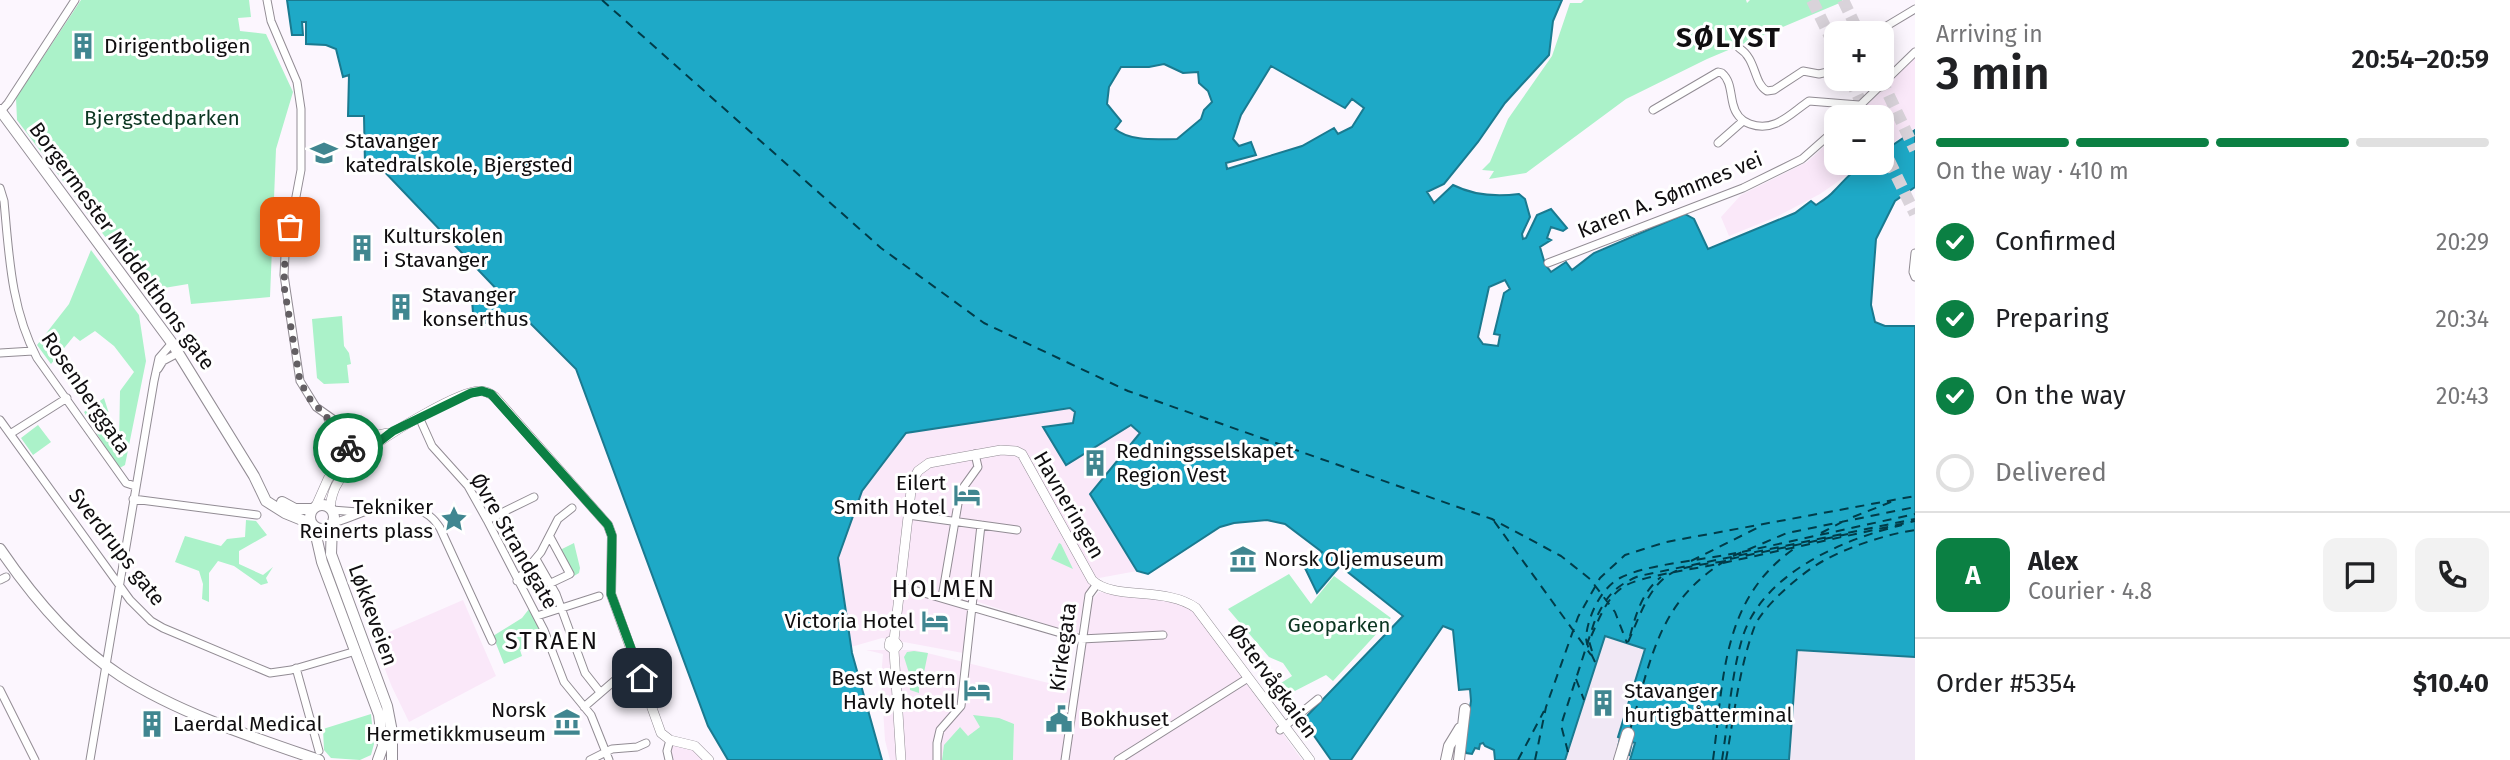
<!DOCTYPE html>
<meta charset="utf-8">
<style>
body{margin:0;font-family:"Fira Sans",sans-serif;background:#f2f2f2;color:#202124;height:100vh;display:flex;flex-direction:column;font-size:26px;white-space:nowrap}
*{box-sizing:border-box;margin:0}
p{font-size:23px;color:#757577}
.icon{flex:none;width:38px;height:38px;fill:none;stroke:currentColor;stroke-width:2;stroke-linecap:round;stroke-linejoin:round}
.map{position:relative;flex:1;overflow:hidden}
.drawer{display:flex;flex-direction:column;background:#fff;width:595px}
.drawer>*{flex:none}
.controls{position:absolute;left:1824px;top:21px;display:grid;gap:14px}
.controls a{display:grid;place-items:center;width:70px;height:70px;border-radius:14px;background:#fff;box-shadow:0 4px 18px #0003;font-size:35px}
.pin{position:absolute;display:grid;place-items:center;width:60px;height:60px;color:#fff;margin:-30px;border-radius:14px;box-shadow:0 4px 10px #0006}
.courier{position:absolute;display:grid;place-items:center;width:70px;height:70px;margin:-35px;border:5px solid #0b8043;border-radius:50%;background:#fff;color:#222;box-shadow:0 2px 9px #0007}
.overview em{font-style:normal;font-weight:600}
.overview div{display:flex;flex-direction:column-reverse}
.overview{display:flex;align-items:center;justify-content:space-between;height:119px;padding:0 21px}
h1{font-size:46px;font-weight:600;line-height:52px}
.bar{display:grid;grid-template-columns:repeat(4,1fr);gap:10px 7px;align-content:center;height:84px;padding:0 21px}
.bar i{height:9px;border-radius:5px;background:#e0e0e0}
.bar .selected{background:#0b8043}
.bar p{grid-column:span 4}
.line{display:flex;align-items:center;gap:18px;padding:0 21px;border-top:2px solid #e0e0e0}
.line div{flex:1}
.round{display:grid;place-items:center;flex:none;width:74px;height:74px;border-radius:14px;background:#f2f2f2}
ol{padding:0 21px;list-style:none}
li{display:flex;align-items:center;gap:21px;height:77px}
li p{margin-inline-start:auto}
li .icon{padding:7px;border-radius:50%;background:#0b8043;color:#fff;stroke-width:4}
li:last-child{color:#757577}
li i{width:38px;height:38px;border:4px solid #e0e0e0;border-radius:50%}
main{display:flex;flex:1;min-height:0}
.map>svg:first-child{display:block}
.commercial{fill:#fae8f9}
.built{fill:#f1e8f5}
.green{fill:#abf2c9}
.water{fill:#1ea9c7;stroke:#1a7a90;stroke-width:2;fill-rule:evenodd}
.lines{fill:none;stroke-linecap:round;stroke-linejoin:round}
.ferry{stroke:#013c49;stroke-width:2;stroke-dasharray:9 7;stroke-linecap:butt}
.trunk-tunnel{stroke:#d9d3da;stroke-width:12;stroke-dasharray:12 6;stroke-linecap:butt}
.minor-casing{stroke:#928c94;stroke-width:9}
.tertiary-casing{stroke:#928c94;stroke-width:10}
.secondary-casing{stroke:#928c94;stroke-width:12}
.primary-casing{stroke:#928c94;stroke-width:14}
.minor{stroke:#fff;stroke-width:7}
.tertiary{stroke:#fff;stroke-width:9}
.secondary{stroke:#fff;stroke-width:10}
.primary{stroke:#fff;stroke-width:12}
.done{stroke:#635f63;stroke-width:7;stroke-dasharray:0 12.6}
.route{stroke:#0b8043;stroke-width:9}
.labels{text-anchor:middle;dominant-baseline:central;stroke-width:6;stroke-linejoin:round;paint-order:stroke}
.poi-label{font-size:21px;fill:#100e10;stroke:#fff;text-anchor:start}
.park-label{font-size:21px;fill:#0c3622;stroke:#fff}
.street-label{font-size:21px;fill:#100e10;stroke:#fff}
.quarter-label{font-size:24px;letter-spacing:2px;fill:#100e10;stroke:#fff}
.district-label{font-size:28px;font-weight:bold;letter-spacing:2px;fill:#100e10;stroke:#fff}
</style>
<main>
<div class="map">
<svg width="1915" height="760" viewBox="0 0 1915 760">
<rect width="100%" height="100%" fill="#fcf6fe"/>
<path class="commercial" d="M1915,57V128L1881,151V117H1855Z
M1836,136V163H1865L1820,194L1776,217L1729,236L1721,217L1741,195L1807,162Z
M1070,408L1075,412L1073,423L1043,427L1066,464L1132,425L1141,434L1091,494L1137,571L1099,578L1084,597L1078,635L969,599L963,653L882,638L851,647L838,558L862,491L906,433Z
M1099,592L1173,601L1192,608L1302,760H1013L1014,724L974,716L981,727L968,736L959,727L942,755V760H890L885,740L881,678L883,654L866,650H915L1077,690L1092,599Z
M463,600L496,676L409,722L392,687L373,639Z
M670,740L687,743L709,760H669Z"/>
<path class="built" d="M1604,636L1645,649L1618,736L1635,742L1630,760H1565Z
M1796,650L1915,657V760H1789Z"/>
<path class="green" d="M81,0H249L251,17L238,18L240,31L266,34L293,92L276,149L270,297L191,304L188,284L146,291L17,120L16,98Z
M1584,0H1746L1747,3L1750,0H1842V2L1707,59L1626,99L1526,173L1489,179L1494,171L1482,170L1490,162L1508,119L1552,56L1570,3H1581Z
M91,250L139,315L146,361L125,465L118,469L84,412L104,398L119,445L120,391L134,372L114,346L95,331L80,341L74,336L51,364L37,345L69,304Z
M342,316L344,346L349,353L351,364L347,365L349,383L324,384L317,378L312,319Z
M38,425L51,442L33,455L21,438Z
M246,520L256,521L267,535L239,551V564L263,575L273,567L266,578L268,583L261,585L234,566L218,561L209,573V602L202,599L203,584L199,571L175,562L185,536L221,546L227,539L245,537Z
M574,543L580,568L579,573L574,576L559,548L562,549Z
M1059,543L1061,544L1073,569L1051,559Z
M1289,574L1311,604L1334,576L1391,618L1333,681L1326,675L1289,694L1281,683L1292,676L1283,663L1269,657L1228,609Z
M529,609L540,630L524,635L528,645L520,650L522,656L504,664L493,636L522,618Z
M914,651L928,653L922,682H919V693L910,690L909,673L904,657L907,652Z
M371,714L374,744L371,755L360,760L331,758L324,750L323,729Z
M973,715L999,718L1014,724L1013,760H942L944,745L960,727L968,736L980,727Z"/>
<path class="water" d="M287,0H1562L1553,21L1549,55L1505,103L1478,142L1444,184L1427,192L1434,203L1453,185C1473,195 1497,197 1519,194L1525,199L1530,217L1522,234L1523,239L1526,238L1537,215L1551,209L1567,228L1563,231L1551,227L1547,238L1551,240L1540,247L1545,264L1551,272L1566,262L1572,270L1594,253L1685,214L1694,219L1708,249L1795,213L1811,201L1816,205C1822,201 1829,197 1834,191C1850,175 1856,163 1881,163V153L1915,130V187L1895,201L1876,239L1871,305L1875,322L1885,326H1915V657L1797,650L1789,760H1630L1635,743L1632,742L1629,755L1617,752L1620,738L1618,737L1645,649L1605,636L1565,760H1495L1494,750L1485,746L1483,743L1480,744L1479,749L1475,748L1472,754L1466,753L1464,747L1471,701L1470,689L1459,690L1453,630L1443,626L1351,760H1331L1303,720L1403,616L1340,566L1317,593L1304,566L1322,552L1285,524L1267,520L1234,523L1220,527L1148,574L1137,571L1090,494L1140,433L1131,425L1066,465L1043,427L1073,423L1075,412L1070,408L906,433L862,491L838,558L852,653L882,760H728L708,726L576,369L526,319L474,324L472,301L505,298L379,166H365L364,116H348L349,75L343,77L336,49L326,45L306,44V22H302L303,35H292ZM1164,64L1183,73L1198,72L1199,83L1208,91L1212,102L1204,110L1201,119L1177,139C1157,139 1131,142 1115,129L1121,121L1107,104L1109,87L1121,67H1149ZM1271,66L1345,108L1352,99L1364,108L1352,127L1338,134L1334,128L1302,146L1227,169L1226,163L1256,155L1251,142L1239,146L1233,139L1241,115ZM1505,280L1510,289L1504,293L1494,334L1500,335L1498,346L1483,344L1478,337L1489,287Z"/>
<g class="lines">
<path class="ferry" d="M602,0L881,248L984,323L1128,391L1492,519L1561,556L1590,579L1615,612L1627,643
M1853,517L1896,500
M1494,521L1591,655
M1821,533L1844,521
M1742,552L1915,514
M1733,556L1787,533L1915,507
M1730,559L1848,534
M1691,561L1761,526
M1723,563L1915,521
M1630,636C1636,614 1642,592 1661,577
M1628,642C1639,619 1649,582 1676,571C1690,565 1709,564 1725,561
M1592,651L1589,641C1598,622 1605,599 1623,587C1639,576 1696,569 1718,564
M1595,662C1592,655 1586,645 1586,637C1588,616 1601,588 1620,578C1646,564 1705,560 1736,553
M1576,679L1584,700
M1630,730C1652,657 1658,601 1728,559
M1568,752L1561,725L1594,623C1605,598 1614,586 1639,576L1915,519
M1518,760L1544,711
M1535,760L1546,707L1578,617L1600,578L1625,555L1666,542L1915,496
M1713,760C1724,679 1721,599 1795,548
M1722,760C1728,722 1732,668 1744,633C1766,572 1844,539 1902,525
M1726,760C1734,716 1739,669 1754,628C1761,607 1804,571 1823,561C1848,547 1887,534 1915,530"/>
<path class="trunk-tunnel" d="M1812,0L1836,49
M1843,0L1859,33
M1850,79L1868,117
M1881,79L1915,150
M1881,144L1915,214"/>
<defs>
<path id="minor" d="M267,0L271,21L297,82L301,109V170L285,255L284,275L300,381L316,407L360,438
M1875,33L1915,9
M1739,48C1757,59 1753,83 1767,91L1774,90L1803,71L1819,74L1836,70
M1653,110L1718,72L1722,73C1731,81 1730,92 1733,104C1735,113 1741,121 1750,124C1775,133 1791,113 1809,101L1859,105
M1,111L8,103L75,0
M1848,117L1915,52
M1718,143L1743,121
M0,188L4,201C9,255 11,309 37,358L126,483L135,486
M1915,253L1913,272L1915,277
M1548,263L1743,188L1802,159L1836,129
M0,353L33,351
M158,369L163,361L178,353
M419,417L432,446L468,486L487,520L544,630L564,682L591,715L609,760
M328,419L348,449
M0,420L130,600L151,621L163,628L270,673L291,670L356,651
M10,434L67,398
M133,499L257,515
M332,510L358,512
M908,515L1017,530
M487,520L534,497
M333,523C361,516 384,497 414,508C427,513 433,517 440,528L492,641
M550,537L570,574L551,583
M536,559L556,594L585,673L600,692
M0,580L6,577
M517,581L541,552L558,519L572,508
M900,586L1081,639L1163,635
M942,597L960,492L978,467L975,454
M537,616L599,596
M296,668L319,751
M0,690L35,760
M584,707L620,676
M1280,730L1318,699
M90,760L154,381L159,358L172,343
M590,760L612,749L637,747L646,743
M669,760L667,751L670,740
M937,760V743L940,730L961,706L981,525
M1065,760L1089,595L1097,584
M1118,760L1248,678"/>
<path id="tertiary" d="M364,439L370,446V454L364,460L355,461L348,452V446L353,440L388,433
M371,448C389,434 458,391 480,391C486,391 490,393 495,397L608,525L612,536L611,594L661,733L670,740L695,746L709,760
M316,506L328,479L348,452
M330,508C332,486 342,472 361,461
M894,640L912,482L918,471L929,463L1001,450L1016,451L1022,454L1092,580C1114,601 1166,586 1196,608L1310,760
M894,650L898,645L894,640L890,641L889,646L894,650L901,760"/>
<path id="secondary" d="M0,110L172,343L254,476L266,501L285,513L312,524
M282,502L295,509H312
M310 517a12 12 0 1 1 24 0a12 12 0 1 1-24 0Z
M332,524L331,554L387,706L392,732V760
M314,527L322,562L379,715L383,746L378,760
M0,549C32,596 73,645 121,676C178,713 255,738 319,760
M1446,760L1449,746L1460,728
M1459,760L1465,709"/>
<path id="primary" d="M1620,760L1628,734"/>
</defs>
<use href="#minor" class="minor-casing"/>
<use href="#tertiary" class="tertiary-casing"/>
<use href="#secondary" class="secondary-casing"/>
<use href="#primary" class="primary-casing"/>
<use href="#minor" class="minor"/>
<use href="#tertiary" class="tertiary"/>
<use href="#secondary" class="secondary"/>
<use href="#primary" class="primary"/>
</g>
<g class="lines">
<path class="done" d="M290,227L285,255L284,286L300,381L309,398L326,416L348,448"/>
<path class="route" d="M348,448L353,440C361,437 368,440 371,448L393,431L471,393L482,391L491,394L608,525L612,536L611,594L642,678"/>
</g>
<defs>
<symbol id="building-bare" viewBox="-9 -9 18 18"><path d="M-4-6H4V6H1V3H-1V6H-4ZM-2.5-4.3h1.7v1.8h-1.7ZM.8-4.3h1.7v1.8H.8ZM-2.5-1h1.7V.8h-1.7ZM.8-1h1.7V.8H.8Z" fill="#408690" stroke="#fff" stroke-width="2.5" paint-order="stroke"/></symbol>
<symbol id="school-bare" viewBox="-9 -9 18 18"><path d="M0-5L7-2L0 1L-7-2ZM-4 1L0 2.5L4 1V4Q0 6-4 4Z" fill="#408690" stroke="#fff" stroke-width="2.5" paint-order="stroke"/></symbol>
<symbol id="hotel-bare" viewBox="-9 -9 18 18"><path d="M-6-4.5h1.5V1H6V5H4.5V3h-9V5H-6ZM-4 0a1.8 1.8 0 1 1 3.6 0ZM.5 0V-2.5h3Q6-2.5 6 0Z" fill="#408690" stroke="#fff" stroke-width="2.5" paint-order="stroke"/></symbol>
<symbol id="sight-bare" viewBox="-9 -9 18 18"><path d="M0-6L1.8-2.2L6-1.7L2.9 1.2L3.7 5.4L0 3.3L-3.7 5.4L-2.9 1.2L-6-1.7L-1.8-2.2Z" fill="#408690" stroke="#fff" stroke-width="2.5" paint-order="stroke"/></symbol>
<symbol id="museum-bare" viewBox="-9 -9 18 18"><path d="M0-6L6-3V-2H-6V-3ZM-5-1h2V3h-2ZM-1-1h2V3h-2ZM3-1h2V3H3ZM-6 4H6V6H-6Z" fill="#408690" stroke="#fff" stroke-width="2.5" paint-order="stroke"/></symbol>
<symbol id="civic-bare" viewBox="-9 -9 18 18"><path d="M-.6-6.5H3V-4.5H.6V-3L4-1V1h2V6H-6V1h2V-1L-.6-3ZM-1.2 2.5V6h2.4V2.5Z" fill="#408690" stroke="#fff" stroke-width="2.5" paint-order="stroke"/></symbol>
</defs>
<g fill-rule="evenodd">
<use href="#building-bare" x="64" y="27" width="38" height="38"/>
<use href="#school-bare" x="305" y="134" width="38" height="38"/>
<use href="#building-bare" x="343" y="229" width="38" height="38"/>
<use href="#building-bare" x="382" y="288" width="38" height="38"/>
<use href="#building-bare" x="1076" y="444" width="38" height="38"/>
<use href="#hotel-bare" x="948" y="476" width="38" height="38"/>
<use href="#sight-bare" x="435" y="500" width="38" height="38"/>
<use href="#museum-bare" x="1224" y="540" width="38" height="38"/>
<use href="#hotel-bare" x="916" y="602" width="38" height="38"/>
<use href="#hotel-bare" x="958" y="671" width="38" height="38"/>
<use href="#building-bare" x="1584" y="684" width="38" height="38"/>
<use href="#civic-bare" x="1040" y="700" width="38" height="38"/>
<use href="#museum-bare" x="548" y="703" width="38" height="38"/>
<use href="#building-bare" x="133" y="705" width="38" height="38"/>
</g>
<g class="labels">
<g class="poi-label">
<text x="104" y="46">Dirigentboligen</text>
<text x="345" y="141">Stavanger<tspan x="345" dy="24">katedralskole, Bjergsted</tspan></text>
<text x="383" y="236">Kulturskolen<tspan x="383" dy="24">i Stavanger</tspan></text>
<text x="422" y="295">Stavanger<tspan x="422" dy="24">konserthus</tspan></text>
<text x="1116" y="451">Redningsselskapet<tspan x="1116" dy="24">Region Vest</tspan></text>
<text x="946" y="483" text-anchor="end">Eilert<tspan x="946" dy="24">Smith Hotel</tspan></text>
<text x="433" y="507" text-anchor="end">Tekniker<tspan x="433" dy="24">Reinerts plass</tspan></text>
<text x="1264" y="559">Norsk Oljemuseum</text>
<text x="914" y="621" text-anchor="end">Victoria Hotel</text>
<text x="956" y="678" text-anchor="end">Best Western<tspan x="956" dy="24">Havly hotell</tspan></text>
<text x="1624" y="691">Stavanger<tspan x="1624" dy="24">hurtigbåtterminal</tspan></text>
<text x="546" y="710" text-anchor="end">Norsk<tspan x="546" dy="24">Hermetikkmuseum</tspan></text>
<text x="1080" y="719">Bokhuset</text>
<text x="173" y="724">Laerdal Medical</text>
</g>
<g class="park-label">
<text x="162" y="118">Bjergstedparken</text>
<text x="1339" y="625">Geoparken</text>
</g>
<g class="street-label">
<text transform="translate(1670 195) rotate(-22)">Karen A. Sømmes vei</text>
<text transform="translate(122 246) rotate(54)">Borgermester Middelthons gate</text>
<text transform="translate(86 393) rotate(56)">Rosenberggata</text>
<text transform="translate(1069 505) rotate(60)">Havneringen</text>
<text transform="translate(514 541) rotate(60)">Øvre Strandgate</text>
<text transform="translate(117 547) rotate(52)">Sverdrups gate</text>
<text transform="translate(373 615) rotate(70)">Løkkeveien</text>
<text transform="translate(1063 647) rotate(-82)">Kirkegata</text>
<text transform="translate(1273 681) rotate(54)">Østervågkaien</text>
</g>
<g class="quarter-label">
<text x="944" y="589">HOLMEN</text>
<text x="552" y="641">STRAEN</text>
</g>
<g class="district-label">
<text x="1729" y="37">SØLYST</text>
</g>
</g>
</svg>
<div class="controls">
<a>+</a>
<a>−</a>
</div>
<div class="pin" style="left:290px;top:227px;background:#ea580c"><svg class="icon" aria-label="bag" viewBox="0 0 24 24"><path d="M5 8h14l-1 12H6zM9 8a3 3 0 0 1 6 0"/></svg></div>
<div class="pin" style="left:642px;top:678px;background:#1f2937"><svg class="icon" aria-label="home" viewBox="0 0 24 24"><path d="M3 11l9-7 9 7M6 9v11h12V9"/></svg></div>
<div class="courier" style="left:348px;top:448px"><svg class="icon" aria-label="bike" viewBox="0 0 24 24"><circle cx="6" cy="16" r="4"/><circle cx="18" cy="16" r="4"/><path d="M6 16l4-8h5l3 8M10 8l3 8H6M13 5h3"/></svg></div>
</div>
<section class="drawer">
<div class="overview"><div><h1>3 min</h1><p>Arriving in</p></div><em>20:54–20:59</em></div>
<div class="bar"><i class="selected"></i><i class="selected"></i><i class="selected"></i><i></i><p>On the way · 410 m</p></div>
<ol>
<li><svg class="icon" aria-label="check" viewBox="0 0 24 24"><path d="M5 12l5 5 9-10"/></svg>Confirmed<p>20:29</p></li>
<li><svg class="icon" aria-label="check" viewBox="0 0 24 24"><path d="M5 12l5 5 9-10"/></svg>Preparing<p>20:34</p></li>
<li><svg class="icon" aria-label="check" viewBox="0 0 24 24"><path d="M5 12l5 5 9-10"/></svg>On the way<p>20:43</p></li>
<li><i></i>Delivered</li>
</ol>
<div class="line" style="height:126px"><b class="round" style="background:#0b8043;color:#fff">A</b><div><b>Alex</b><p>Courier · 4.8</p></div><a class="round"><svg class="icon" aria-label="chat" viewBox="0 0 24 24"><path d="M4 5h16v11H9l-5 4z"/></svg></a><a class="round"><svg class="icon" aria-label="phone" viewBox="0 0 24 24"><path d="M5 4h4l2 5-3 2q2 4 5 5l2-3 5 2v4C11 20 4 13 5 4z"/></svg></a></div>
<div class="line" style="height:91px"><div>Order #5354</div><b>$10.40</b></div>
</section>
</main>
